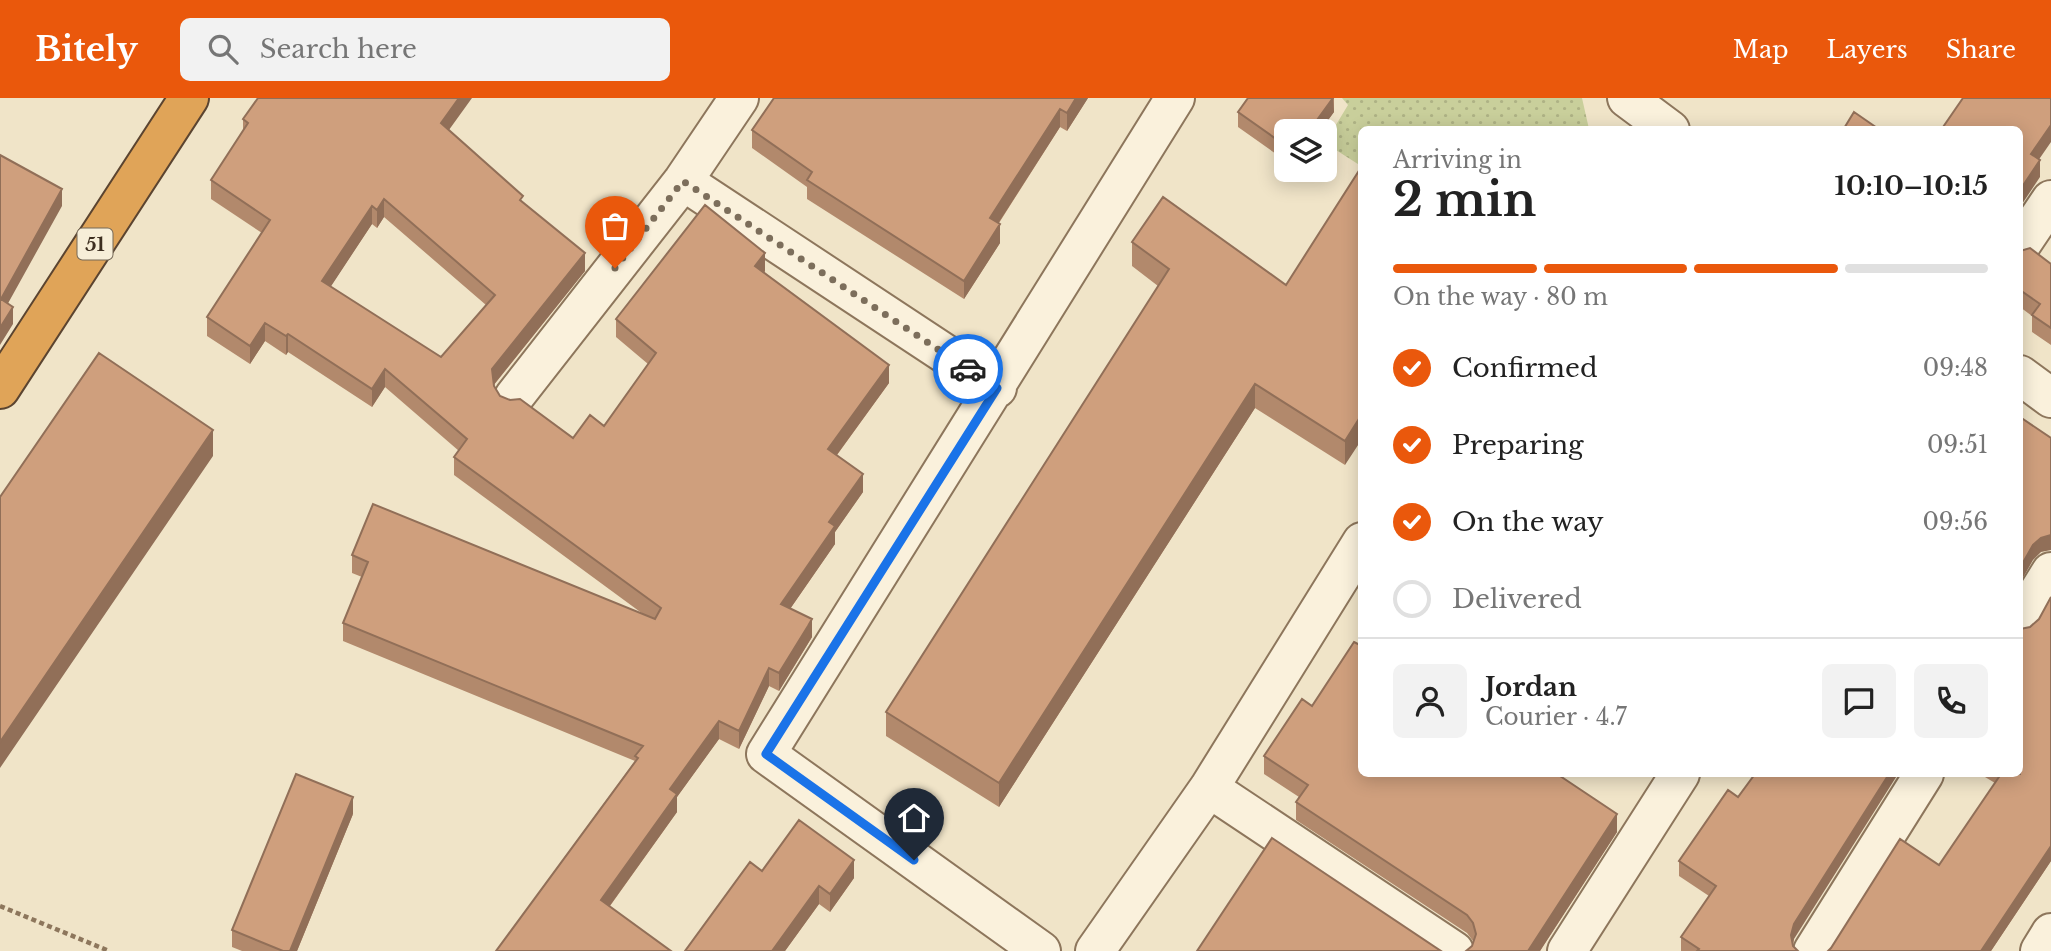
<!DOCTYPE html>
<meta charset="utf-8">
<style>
body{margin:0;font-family:"Libre Baskerville",serif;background:#f2f2f2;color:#222;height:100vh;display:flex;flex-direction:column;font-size:26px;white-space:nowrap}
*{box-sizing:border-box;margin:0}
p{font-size:23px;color:#767676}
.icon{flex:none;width:38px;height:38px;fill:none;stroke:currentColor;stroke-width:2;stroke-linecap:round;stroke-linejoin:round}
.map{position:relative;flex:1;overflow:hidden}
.details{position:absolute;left:1358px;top:28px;width:665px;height:651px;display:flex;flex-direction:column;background:#fff;border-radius:10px;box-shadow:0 4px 18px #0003}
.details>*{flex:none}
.controls{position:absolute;left:1274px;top:21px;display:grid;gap:14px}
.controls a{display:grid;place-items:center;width:63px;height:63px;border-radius:10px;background:#fff;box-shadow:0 4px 18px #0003;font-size:35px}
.pin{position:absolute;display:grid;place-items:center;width:60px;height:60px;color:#fff;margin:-72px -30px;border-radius:50% 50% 50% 0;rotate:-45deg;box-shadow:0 0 7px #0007}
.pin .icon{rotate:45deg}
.courier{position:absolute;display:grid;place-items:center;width:70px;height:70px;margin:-35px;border:5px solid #1a73e8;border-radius:50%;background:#fff;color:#222;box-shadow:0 2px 9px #0007}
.summary em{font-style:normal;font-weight:800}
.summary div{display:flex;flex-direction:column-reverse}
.summary{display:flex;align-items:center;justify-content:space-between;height:119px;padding:0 35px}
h1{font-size:46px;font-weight:800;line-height:52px}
.bar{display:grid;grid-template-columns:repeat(4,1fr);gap:10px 7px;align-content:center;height:84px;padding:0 35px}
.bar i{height:9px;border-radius:5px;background:#e0e0e0}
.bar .active{background:#ea580c}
.bar p{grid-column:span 4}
.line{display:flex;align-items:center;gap:18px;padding:0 35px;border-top:2px solid #e0e0e0}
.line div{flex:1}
.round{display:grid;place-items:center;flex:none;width:74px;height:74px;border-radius:10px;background:#f2f2f2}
ol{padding:0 35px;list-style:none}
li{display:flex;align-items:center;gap:21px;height:77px}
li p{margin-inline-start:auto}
li .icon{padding:7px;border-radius:50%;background:#ea580c;color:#fff;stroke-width:4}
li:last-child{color:#767676}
li i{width:38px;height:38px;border:4px solid #e0e0e0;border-radius:50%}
header{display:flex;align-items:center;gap:42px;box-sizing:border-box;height:98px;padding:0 35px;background:#ea580c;color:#fff}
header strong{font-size:33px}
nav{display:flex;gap:38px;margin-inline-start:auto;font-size:24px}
.search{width:490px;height:63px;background:#f2f2f2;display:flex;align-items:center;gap:18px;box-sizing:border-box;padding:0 24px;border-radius:10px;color:#767676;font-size:26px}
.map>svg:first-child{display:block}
.green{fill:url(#green-dots)}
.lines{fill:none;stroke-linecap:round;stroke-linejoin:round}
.minor-casing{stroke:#8d765c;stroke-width:42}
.highway-casing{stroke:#5b4430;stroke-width:42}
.path{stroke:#8d765c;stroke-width:4.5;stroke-dasharray:5 3.5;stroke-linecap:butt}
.minor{stroke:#faf1dc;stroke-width:38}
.highway{stroke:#e0a458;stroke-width:38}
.wall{fill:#b2896c;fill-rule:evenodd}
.shaded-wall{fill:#916f58}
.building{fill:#cf9f7d;stroke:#916f58;stroke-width:2;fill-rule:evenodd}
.done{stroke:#7c6e5b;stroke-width:7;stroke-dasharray:0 12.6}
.route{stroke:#1a73e8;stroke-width:9}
.labels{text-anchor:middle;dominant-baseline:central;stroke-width:7;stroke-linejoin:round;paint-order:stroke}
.shield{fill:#f7eed8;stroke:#756857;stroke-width:2}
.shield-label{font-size:19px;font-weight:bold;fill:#3d2e20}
</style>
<header>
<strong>Bitely</strong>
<div class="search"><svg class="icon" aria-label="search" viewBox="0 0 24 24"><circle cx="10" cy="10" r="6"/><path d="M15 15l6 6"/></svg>Search here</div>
<nav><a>Map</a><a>Layers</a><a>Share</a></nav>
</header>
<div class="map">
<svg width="2051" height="853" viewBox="0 0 2051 853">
<defs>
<pattern id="green-dots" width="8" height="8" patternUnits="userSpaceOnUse" patternTransform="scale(1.75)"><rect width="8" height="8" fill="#c9cf9b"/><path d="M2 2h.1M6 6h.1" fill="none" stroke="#aeb285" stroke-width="1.8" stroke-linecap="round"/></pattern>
</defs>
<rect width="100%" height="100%" fill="#f0e4c8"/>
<path class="green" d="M1342,0H1582L1589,31L1362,32L1361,68L1325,45L1348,7Z"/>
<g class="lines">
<defs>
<path id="minor" d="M1627,0L1670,32
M683,83L997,290
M2020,148L2051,102
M2020,277L2051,300
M514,299L683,83L739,0
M2020,524L2051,474
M1209,690L1454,853
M1041,853L766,656L1175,0
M1095,853L1209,690L1362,444
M1567,853L1680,676
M1813,853L1924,676
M2040,853L2051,835"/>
<path id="highway" d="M0,291L189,0"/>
</defs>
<use href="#minor" class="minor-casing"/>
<use href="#highway" class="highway-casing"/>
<path class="path" d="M0,808L109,853"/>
<use href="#minor" class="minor"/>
<use href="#highway" class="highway"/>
</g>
<path class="wall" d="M774,0H1088L1067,33L1060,29L999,125L1000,145L964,201L807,101V89L752,50V32Z
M1334,0V14L1320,33H1286V63L1238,29V14Z
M243,21L449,32L523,104L585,173L493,288L500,298L573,340L604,328L648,266L616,239V221L765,173L764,175L889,285L837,357L863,394L835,434V446L790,511L812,539L779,593L769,588L739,651L719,641L677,699V714L610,808L496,853L635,663L343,543V525L362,479L352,475V457L643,516L454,377V359L459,353L385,289L372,309L288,254L286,257L265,243L250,266L207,238V219L262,135L211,101V82L243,33ZM384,119L486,207L441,259L330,189L372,126L377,130Z
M1362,68L1345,367L1255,310L999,709L886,638V614L1158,188L1132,168V144L1286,187Z
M2020,153L2051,166V247L2032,234V218L2020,209Z
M2051,499V763L1991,853H1828L1939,767L1995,685L1980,676H2020L2030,529L2039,521Z
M1312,608L1617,734L1540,853H1466L1472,848L1473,843L1467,835L1296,722V704L1299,699L1264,676V658Z
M1738,699L1794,841L1793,848L1798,853H1681V839L1709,798L1679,778V763Z
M353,716L297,853H242L232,849V832Z
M762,773L854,780L830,814L819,806L785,853H685Z"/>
<path class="shaded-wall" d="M459,0H472L441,43V25Z
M1076,0H1088L1067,33V15Z
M1333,0L1334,14L1320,33H1309Z
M1060,11V29L990,138V120Z
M2051,27V44L2031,73V56Z
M2040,62V79L2020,109V92Z
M62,91V108L1,218V201Z
M384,101V119L377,130V112Z
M372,108V126L322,202V183Z
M1000,126V145L964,201V183Z
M585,155V173L492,289V271Z
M765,155V173L755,187V168Z
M13,209V226L0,247V230Z
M265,225V243L250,266V248Z
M288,236V254L286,257V238Z
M889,267V285L828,369V351Z
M385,271V289L372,309V291Z
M1255,286V310L999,709V685Z
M2023,306V321L2020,327V312Z
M1362,316V341L1345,367V343Z
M213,332V358L0,670V644Z
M863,376V394L835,434V446L781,524V506L829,424Z
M2051,437V452L2041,454L2033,462L2020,485V470L2033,447L2041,440Z
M812,521V539L779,593V575Z
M769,570V588L739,651V633Z
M719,623V641L677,699V714L601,820V802L670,691Z
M1889,676H1898L1794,841L1791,852V837L1794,826Z
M353,699V716L297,853H290Z
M1617,716V734L1540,853H1528Z
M2051,748V763L1991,853H1981Z
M854,762V780L830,814V796Z
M819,788V806L785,853H772Z"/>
<path class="building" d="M258,0H459L441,25L523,98L520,102L585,155L492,271L494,288L500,298L510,302L520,301L573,340L590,317L604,328L656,255L616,221L705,107L765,155L755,168L889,267L828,351L863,376L829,424L835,428L781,506L812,521L808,528L779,575L769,570L739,633L719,623L670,691L677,696L601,802L671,853H496L638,660L635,658L643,648L343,525L368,464L352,457L373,406L655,521L661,510L454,359L467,341L385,271L372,291L288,236L286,238L265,225L250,248L207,219L270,122L211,82L248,25L243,21ZM384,101L495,197L441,259L322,183L372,108L377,112Z
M774,0H1076L1067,15L1060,11L990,120L1000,126L964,183L807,82L812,74L752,32Z
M1248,0H1333L1309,33H1286V48L1238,14Z
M1963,0H2051V27L2031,56L2040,62L2020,92V32H1941Z
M1854,14L1880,32H1843Z
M0,57L62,91L1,201L13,209L0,230Z
M1362,68V316L1345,343L1255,286L999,685L886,614L1169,171L1132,144L1163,99L1286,187Z
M2030,150L2051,166V230L2032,217L2040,206L2020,192V153Z
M99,255L213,332L0,644V399Z
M2020,319L2051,340V437L2041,440L2033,447L2020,470Z
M2051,499V748L1981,853H1828L1831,850L1900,741L1939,767L2001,676H2020V531L2030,529L2039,521Z
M1354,544L1362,548V676H1557L1617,716L1528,853H1466L1472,848L1476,836L1473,825L1467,817L1296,704L1308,687L1264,658L1302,601L1312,608Z
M296,676L353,699L290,853H283L232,832Z
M1755,676H1889L1794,826L1791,837L1793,848L1798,853H1697L1699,851L1681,839L1716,788L1679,763L1728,692L1738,699Z
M799,722L854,762L830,796L819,788L772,853H685L750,764L762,773Z
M1272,740L1441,853H1197Z"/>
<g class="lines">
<path class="done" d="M615,170L683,83L968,271"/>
<path class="route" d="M914,762L766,656L997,290L968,271"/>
</g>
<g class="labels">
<rect class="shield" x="77.5" y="130.5" width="35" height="31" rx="5"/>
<g class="shield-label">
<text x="95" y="146">51</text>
</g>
</g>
</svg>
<div class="controls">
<a><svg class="icon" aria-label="layers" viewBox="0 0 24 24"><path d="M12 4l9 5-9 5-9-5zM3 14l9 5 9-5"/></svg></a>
</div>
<div class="pin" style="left:615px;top:170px;background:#ea580c"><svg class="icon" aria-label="bag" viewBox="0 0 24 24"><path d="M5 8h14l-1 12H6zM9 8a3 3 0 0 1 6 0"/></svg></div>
<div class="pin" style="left:914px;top:762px;background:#1f2937"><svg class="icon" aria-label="home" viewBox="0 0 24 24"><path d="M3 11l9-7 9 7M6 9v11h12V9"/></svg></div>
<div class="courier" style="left:968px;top:271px"><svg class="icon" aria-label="car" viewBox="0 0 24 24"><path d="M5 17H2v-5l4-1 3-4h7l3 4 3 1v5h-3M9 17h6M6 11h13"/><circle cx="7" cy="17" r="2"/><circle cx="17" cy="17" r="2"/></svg></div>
<section class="details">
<div class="summary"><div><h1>2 min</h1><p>Arriving in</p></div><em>10:10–10:15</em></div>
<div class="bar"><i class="active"></i><i class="active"></i><i class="active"></i><i></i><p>On the way · 80 m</p></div>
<ol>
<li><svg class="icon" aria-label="check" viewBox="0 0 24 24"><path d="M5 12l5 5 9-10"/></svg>Confirmed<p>09:48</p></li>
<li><svg class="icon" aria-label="check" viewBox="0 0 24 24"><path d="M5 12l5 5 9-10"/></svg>Preparing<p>09:51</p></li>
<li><svg class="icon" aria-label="check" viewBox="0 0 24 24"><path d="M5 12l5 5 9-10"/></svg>On the way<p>09:56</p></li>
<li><i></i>Delivered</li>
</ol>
<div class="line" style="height:126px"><a class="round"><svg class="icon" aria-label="person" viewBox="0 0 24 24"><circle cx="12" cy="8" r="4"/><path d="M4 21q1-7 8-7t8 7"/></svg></a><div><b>Jordan</b><p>Courier · 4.7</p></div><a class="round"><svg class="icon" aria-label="chat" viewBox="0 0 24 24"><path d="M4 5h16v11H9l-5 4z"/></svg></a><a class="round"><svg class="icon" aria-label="phone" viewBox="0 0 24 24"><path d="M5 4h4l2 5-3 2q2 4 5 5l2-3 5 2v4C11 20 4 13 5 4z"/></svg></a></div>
</section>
</div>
